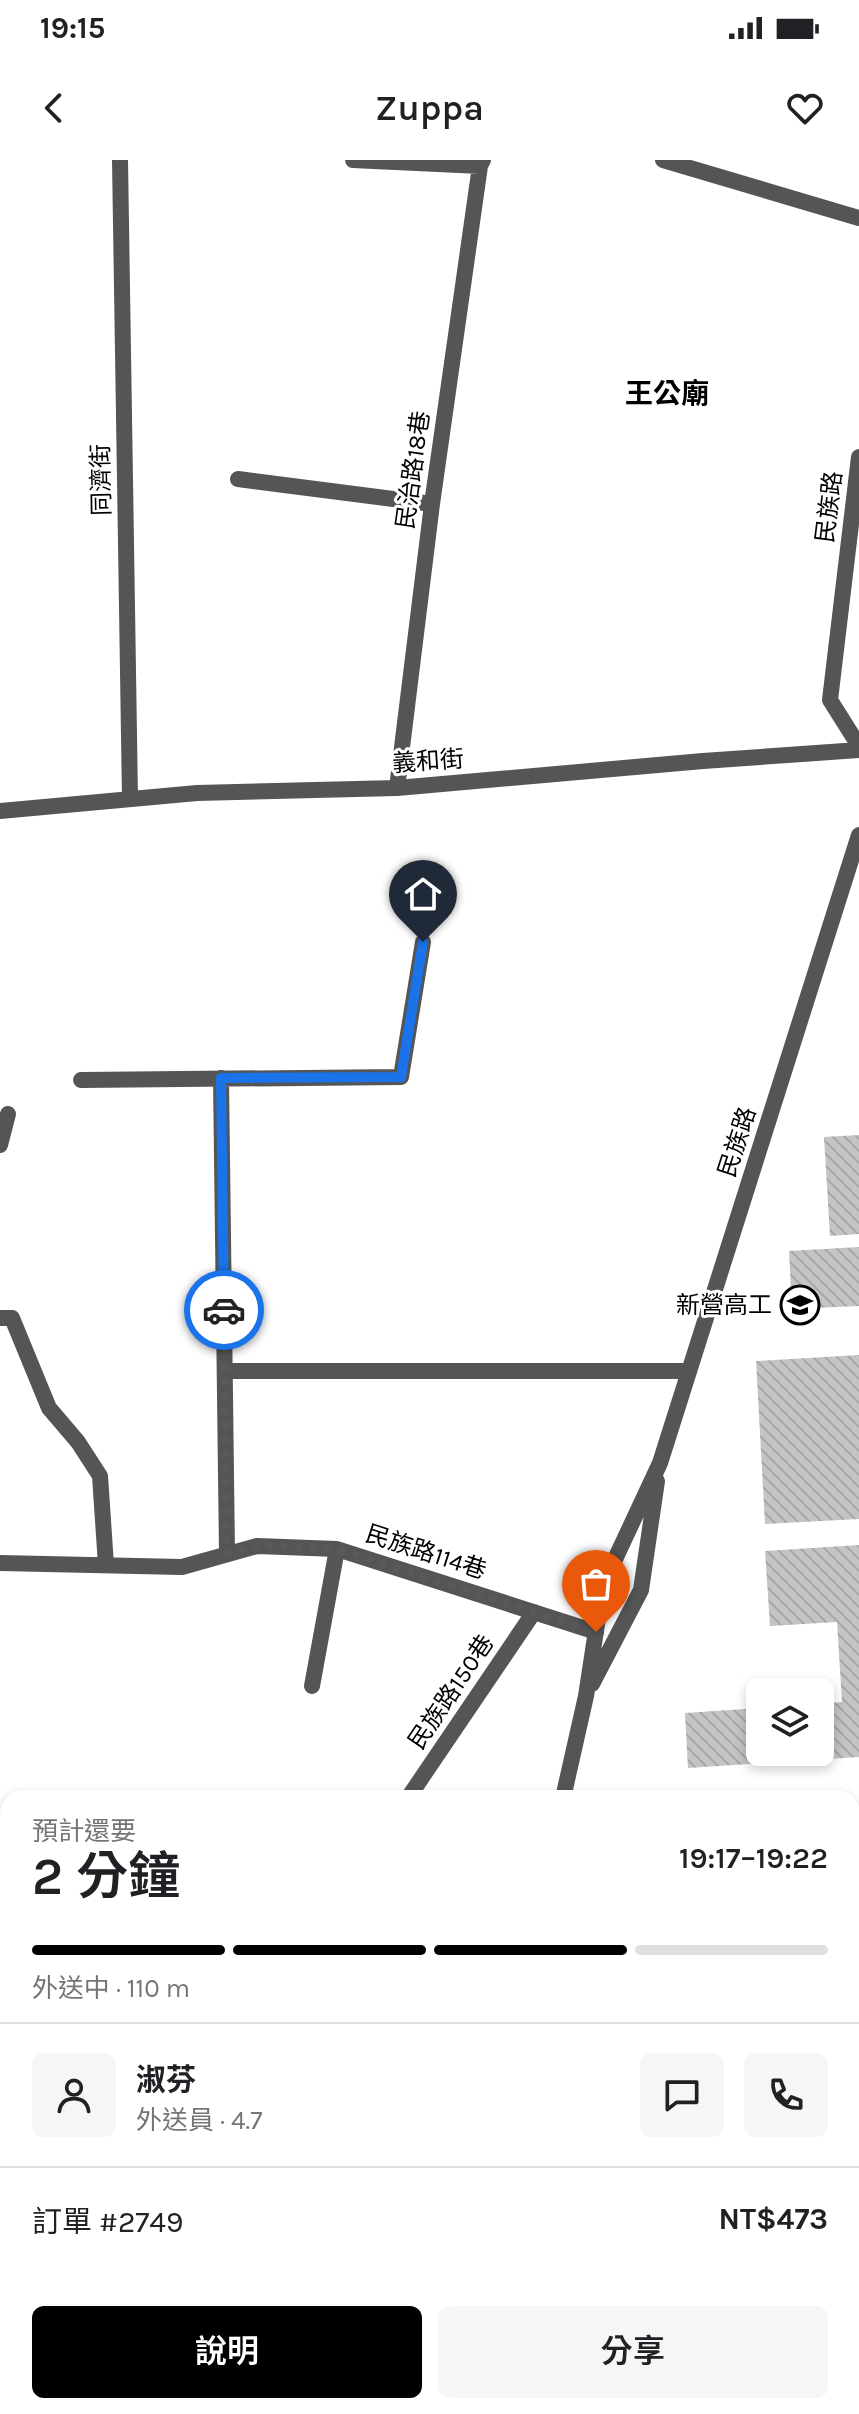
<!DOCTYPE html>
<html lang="zh-TW">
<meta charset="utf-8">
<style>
body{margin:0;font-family:Karla,"Noto Sans TC",sans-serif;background:#f6f6f6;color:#202124;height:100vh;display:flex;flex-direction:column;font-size:30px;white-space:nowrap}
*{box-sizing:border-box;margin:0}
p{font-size:26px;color:#757577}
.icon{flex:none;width:44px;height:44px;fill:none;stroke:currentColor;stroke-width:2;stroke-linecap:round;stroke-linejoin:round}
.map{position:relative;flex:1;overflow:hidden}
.drawer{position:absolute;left:0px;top:1630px;width:860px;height:624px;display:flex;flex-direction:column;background:#fff;border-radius:24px 24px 0 0;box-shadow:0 4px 12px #0003}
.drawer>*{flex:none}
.controls{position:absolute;left:746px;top:1518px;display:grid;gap:16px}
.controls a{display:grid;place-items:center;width:88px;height:88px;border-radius:12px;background:#fff;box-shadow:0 4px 12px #0003;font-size:40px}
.pin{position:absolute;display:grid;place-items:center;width:68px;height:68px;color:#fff;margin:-82px -34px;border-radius:50% 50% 50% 0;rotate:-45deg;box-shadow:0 0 8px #0007}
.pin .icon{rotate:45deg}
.courier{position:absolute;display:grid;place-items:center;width:80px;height:80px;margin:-40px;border:6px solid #1a73e8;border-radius:50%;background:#fff;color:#222;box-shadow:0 2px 10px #0007}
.headline em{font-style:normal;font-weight:600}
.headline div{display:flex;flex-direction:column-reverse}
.headline{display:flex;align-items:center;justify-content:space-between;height:136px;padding:0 32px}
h1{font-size:52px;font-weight:600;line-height:60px}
.bar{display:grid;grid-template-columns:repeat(4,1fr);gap:12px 8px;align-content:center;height:96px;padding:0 32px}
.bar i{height:10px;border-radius:6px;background:#e0e0e0}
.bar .active{background:#000}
.bar p{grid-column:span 4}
.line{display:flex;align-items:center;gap:20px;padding:0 32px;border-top:2px solid #e0e0e0}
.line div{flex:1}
.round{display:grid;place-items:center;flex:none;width:84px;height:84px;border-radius:12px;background:#f6f6f6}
.cta{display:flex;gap:16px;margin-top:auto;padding:16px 32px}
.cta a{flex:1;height:92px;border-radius:12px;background:#000;color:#fff;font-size:32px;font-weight:600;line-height:92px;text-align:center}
.cta a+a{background:#f6f6f6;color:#202124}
.status{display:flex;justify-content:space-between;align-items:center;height:56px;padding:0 40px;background:#fff;direction:ltr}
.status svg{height:22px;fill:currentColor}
header{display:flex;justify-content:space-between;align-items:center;height:104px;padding:0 32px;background:#fff;font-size:36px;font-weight:600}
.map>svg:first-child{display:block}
.building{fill:url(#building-back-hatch)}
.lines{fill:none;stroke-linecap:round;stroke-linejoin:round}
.service{stroke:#555;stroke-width:16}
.minor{stroke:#555;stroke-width:16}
.done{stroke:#595959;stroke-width:8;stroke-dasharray:0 14.4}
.route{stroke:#1a73e8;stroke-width:10}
.labels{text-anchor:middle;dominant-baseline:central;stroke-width:6;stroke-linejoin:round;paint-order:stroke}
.street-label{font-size:24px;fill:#000;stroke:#fff}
.poi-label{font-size:24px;fill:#000;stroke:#fff;text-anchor:end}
.quarter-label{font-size:28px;font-weight:bold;fill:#000;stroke:#fff}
</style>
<div class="status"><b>19:15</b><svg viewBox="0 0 49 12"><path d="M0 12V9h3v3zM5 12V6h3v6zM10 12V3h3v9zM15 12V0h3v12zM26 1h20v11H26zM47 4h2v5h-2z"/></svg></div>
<header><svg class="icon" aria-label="back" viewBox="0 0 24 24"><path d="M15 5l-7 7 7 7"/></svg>Zuppa<svg class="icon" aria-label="heart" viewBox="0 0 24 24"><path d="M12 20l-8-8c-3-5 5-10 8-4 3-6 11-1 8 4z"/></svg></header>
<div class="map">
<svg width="859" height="2254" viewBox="0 0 859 2254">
<defs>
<pattern id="building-back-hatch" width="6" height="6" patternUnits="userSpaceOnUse" patternTransform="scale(2)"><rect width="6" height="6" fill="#c4c4c4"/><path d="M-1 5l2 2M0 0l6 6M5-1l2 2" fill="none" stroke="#a7a7a7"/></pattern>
</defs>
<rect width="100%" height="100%" fill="#fff"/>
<path class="building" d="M859,975V1074L830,1076L824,977Z
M859,1087V1146L792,1149L789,1091Z
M859,1195V1359L765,1364L756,1201Z
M859,1385V1597L688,1608L685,1553L760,1548V1592H820V1544L842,1542L837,1462L770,1466L765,1391Z"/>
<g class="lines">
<path class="service" d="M353,0L480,6
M663,0L859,58
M238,319L432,344
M397,628L432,344L480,6L483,0
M221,918L227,1394
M81,920L401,917L423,782
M0,985L8,954
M0,1158H12L49,1248L78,1282L100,1316L106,1405
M225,1211H689
M0,1403L182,1407L257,1386L337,1389L596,1472
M312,1526L337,1389
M408,1638L534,1452
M0,2017L8,2012
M806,2246V2254"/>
<path class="minor" d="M120,0L130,639
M859,297L830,540L859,586
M0,651L197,633L397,628L703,601L859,590
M592,1524L641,1430L657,1321
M563,1638L586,1536L603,1425L660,1303L859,675
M0,1668H8
M852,1673H859
M852,1959H859
M0,1973H8
M0,2235L8,2236
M852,2235H859
M461,2254L463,2246"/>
</g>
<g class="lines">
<path class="done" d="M224,1150L227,1394L257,1386L337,1389L596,1472"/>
<path class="route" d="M224,1150L221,918L401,917L423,782"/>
</g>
<defs>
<symbol id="school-ring" viewBox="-11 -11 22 22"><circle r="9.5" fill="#fff" stroke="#000" stroke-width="1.5"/><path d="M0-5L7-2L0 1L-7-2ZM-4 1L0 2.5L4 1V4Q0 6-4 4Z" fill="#000"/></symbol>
</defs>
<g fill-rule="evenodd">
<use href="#school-ring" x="778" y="1123" width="44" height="44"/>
</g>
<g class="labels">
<g class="street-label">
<text transform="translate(413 310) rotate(-82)">民治路18巷</text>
<text transform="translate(101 320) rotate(-91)">同濟街</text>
<text transform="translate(829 347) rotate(-83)">民族路</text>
<text transform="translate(428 601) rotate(-4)">義和街</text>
<text transform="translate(737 982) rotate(-72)">民族路</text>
<text transform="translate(426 1392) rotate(18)">民族路114巷</text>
<text transform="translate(451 1532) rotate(-56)">民族路150巷</text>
</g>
<g class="poi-label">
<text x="772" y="1145">新營高工</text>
</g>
<g class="quarter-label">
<text x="667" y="233">王公廟</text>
</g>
</g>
</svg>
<div class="controls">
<a><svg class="icon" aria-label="layers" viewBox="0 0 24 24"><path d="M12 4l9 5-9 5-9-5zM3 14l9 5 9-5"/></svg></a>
</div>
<div class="pin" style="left:596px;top:1472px;background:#ea580c"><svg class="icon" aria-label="bag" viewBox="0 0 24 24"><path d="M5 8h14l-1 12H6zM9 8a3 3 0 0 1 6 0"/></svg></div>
<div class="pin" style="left:423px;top:782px;background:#1f2937"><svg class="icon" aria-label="home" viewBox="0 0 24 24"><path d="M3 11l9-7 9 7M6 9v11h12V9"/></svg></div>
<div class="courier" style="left:224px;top:1150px"><svg class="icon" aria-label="car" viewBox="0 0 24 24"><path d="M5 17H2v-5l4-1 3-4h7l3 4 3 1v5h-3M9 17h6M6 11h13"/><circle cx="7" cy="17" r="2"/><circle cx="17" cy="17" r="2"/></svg></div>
<section class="drawer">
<div class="headline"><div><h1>2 分鐘</h1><p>預計還要</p></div><em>19:17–19:22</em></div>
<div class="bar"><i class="active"></i><i class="active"></i><i class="active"></i><i></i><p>外送中 · 110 m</p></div>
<div class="line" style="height:144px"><a class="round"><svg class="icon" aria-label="person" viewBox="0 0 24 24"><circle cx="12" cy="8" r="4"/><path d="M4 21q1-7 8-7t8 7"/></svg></a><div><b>淑芬</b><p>外送員 · 4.7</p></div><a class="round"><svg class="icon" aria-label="chat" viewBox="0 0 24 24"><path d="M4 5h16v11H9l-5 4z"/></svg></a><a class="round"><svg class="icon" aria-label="phone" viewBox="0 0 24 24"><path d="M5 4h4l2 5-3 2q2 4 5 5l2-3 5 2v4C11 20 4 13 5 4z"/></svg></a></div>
<div class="line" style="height:104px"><div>訂單 #2749</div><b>NT$473</b></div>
<div class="cta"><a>說明</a><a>分享</a></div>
</section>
</div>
